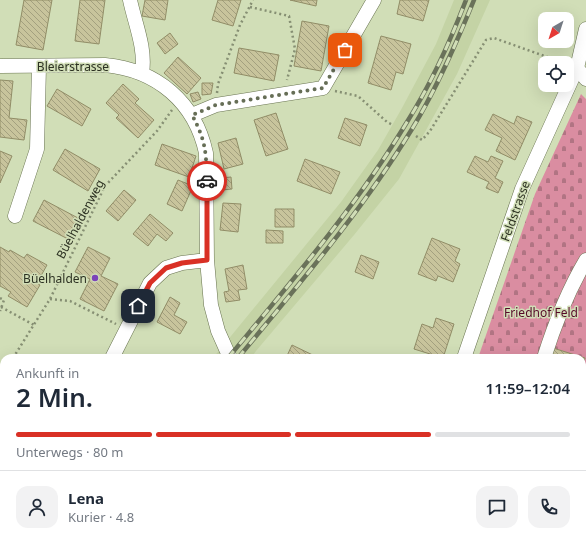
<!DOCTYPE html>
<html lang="de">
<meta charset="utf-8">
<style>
body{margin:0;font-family:"Noto Sans",sans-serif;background:#f2f2f3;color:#1f2937;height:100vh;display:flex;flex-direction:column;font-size:15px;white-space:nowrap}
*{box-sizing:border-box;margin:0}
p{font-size:13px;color:#747a83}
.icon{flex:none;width:22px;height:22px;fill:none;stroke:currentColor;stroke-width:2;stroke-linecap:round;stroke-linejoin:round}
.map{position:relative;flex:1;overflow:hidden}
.side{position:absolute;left:0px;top:354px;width:586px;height:196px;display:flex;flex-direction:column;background:#fff;border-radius:12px 12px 0 0;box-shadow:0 4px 16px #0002}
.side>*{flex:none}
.needle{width:26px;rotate:219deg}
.tools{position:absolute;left:538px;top:12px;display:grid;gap:8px}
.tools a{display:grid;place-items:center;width:36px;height:36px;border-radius:8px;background:#fff;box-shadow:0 4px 16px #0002;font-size:20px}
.pin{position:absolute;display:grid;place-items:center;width:34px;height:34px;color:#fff;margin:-17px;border-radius:8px;box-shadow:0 2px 6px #0006}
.courier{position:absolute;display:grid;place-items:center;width:40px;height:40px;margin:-20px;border:3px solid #d93025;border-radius:50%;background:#fff;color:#222;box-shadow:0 1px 5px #0007}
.head em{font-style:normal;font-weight:600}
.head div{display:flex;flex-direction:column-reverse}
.head{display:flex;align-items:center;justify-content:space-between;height:68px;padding:0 16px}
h1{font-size:26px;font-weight:600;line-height:30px}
.bar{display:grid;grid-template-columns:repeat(4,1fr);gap:6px 4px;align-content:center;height:48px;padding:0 16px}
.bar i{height:5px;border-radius:3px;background:#e0e1e3}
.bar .active{background:#d93025}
.bar p{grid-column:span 4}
.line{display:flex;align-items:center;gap:10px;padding:0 16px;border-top:1px solid #e0e1e3}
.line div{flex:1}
.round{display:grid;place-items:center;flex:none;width:42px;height:42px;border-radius:12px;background:#f2f2f3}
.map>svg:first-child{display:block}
.built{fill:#c4d3a5}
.cemetery{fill:url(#cemetery-stones)}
.building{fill:url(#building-back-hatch);stroke:#918d67}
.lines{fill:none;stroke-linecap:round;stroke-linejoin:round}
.minor-casing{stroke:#697451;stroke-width:15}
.path{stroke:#868f73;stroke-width:2.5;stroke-dasharray:2 3;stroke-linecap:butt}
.minor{stroke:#fff;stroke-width:14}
.rail-casing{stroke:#6a725a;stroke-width:4.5}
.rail{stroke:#d1deb7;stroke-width:3;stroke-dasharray:9;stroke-linecap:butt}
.done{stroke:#666e56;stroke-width:4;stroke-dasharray:0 7.2}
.route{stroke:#d93025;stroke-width:5}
.poi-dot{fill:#7c43b9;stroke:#d1deb7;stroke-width:1.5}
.labels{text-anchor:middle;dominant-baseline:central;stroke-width:3;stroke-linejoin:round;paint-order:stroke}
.street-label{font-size:12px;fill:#2c3122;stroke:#d1deb7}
.poi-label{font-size:12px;fill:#2c3122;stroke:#d1deb7;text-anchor:end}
.park-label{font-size:12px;fill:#560928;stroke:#d1deb7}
</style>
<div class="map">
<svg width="586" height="550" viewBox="0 0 586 550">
<defs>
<pattern id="cemetery-stones" width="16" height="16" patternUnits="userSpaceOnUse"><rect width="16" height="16" fill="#da8da1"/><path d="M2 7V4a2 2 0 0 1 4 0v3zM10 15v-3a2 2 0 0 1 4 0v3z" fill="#b17483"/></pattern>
<pattern id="building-back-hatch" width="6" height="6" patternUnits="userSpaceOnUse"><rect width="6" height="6" fill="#c8c49c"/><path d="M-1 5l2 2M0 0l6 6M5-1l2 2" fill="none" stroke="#a3a07f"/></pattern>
</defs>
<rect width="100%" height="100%" fill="#d1deb7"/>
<path class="built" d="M454,0H490L457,74L399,179L354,235L256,351L251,358H213L341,202L378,150L402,108L436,44Z
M59,546H101L98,550H56Z"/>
<path class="cemetery" d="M581,94L586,99V446L582,449V358H478L535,194Z"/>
<path class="building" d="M24,0H52L43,50L16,45Z
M80,0H105L99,44L75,41Z
M145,0H168L165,20L142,16Z
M218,0H241L233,26L212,20Z
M290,0H317L316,6Z
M400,0H429L423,21L397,14Z
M302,21L329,26L321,71L294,66Z
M170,33L178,44L165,54L157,43Z
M381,36L411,44L403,74L396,72L391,90L368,83Z
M239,48L279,55L274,81L234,73Z
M178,57L201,78L187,94L164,73Z
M0,80L13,81L9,118L27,120L24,140L0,137Z
M202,83H213L211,94L202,95Z
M123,84L139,99L135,103L154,120L138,138L116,118L119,115L106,103Z
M57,89L91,109L82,126L47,106Z
M198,92L201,99L193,102L190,94Z
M276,113L288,149L266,156L254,120Z
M493,114L514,124L517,116L532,122L515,160L496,151L502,138L485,130Z
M345,118L367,125L360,146L338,138Z
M236,138L243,164L224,169L218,143Z
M162,144L196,156L189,177L155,165Z
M65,149L100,169L88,191L53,170Z
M0,151L12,156L0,183Z
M475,156L488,162L491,156L503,161L495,178L503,182L498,193L486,188L489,182L467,172Z
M305,159L340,172L331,194L297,181Z
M231,177L232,189L222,190L221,178Z
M178,180L193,186L182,211L167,204Z
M124,190L136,200L118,221L106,211Z
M44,200L78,218L68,239L33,221Z
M223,203L241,204L238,232L220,230Z
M275,209H294V227H275Z
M150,214L173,233L166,241L157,234L148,246L133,234Z
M266,230L283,231V243H266Z
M432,238L460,249L455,261L460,264L453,282L438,276L436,281L418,274Z
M0,247L9,252L10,250L24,258L27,254L47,265L37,283L40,285L27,307L8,296L11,292L0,286Z
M88,247L110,258L101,276L118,284L104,311L80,299L90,279L75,272Z
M361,255L379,262L373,279L355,272Z
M243,265L247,289L238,290L240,300L226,302L224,292L229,291L225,269Z
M170,297L180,303L174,315L187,322L180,334L157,322Z
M436,318L454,324L443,358L414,349L422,324L433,328Z
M292,345L319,358H286Z
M553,348L585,358L582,368V358H549Z
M8,546H20L24,549L26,546H29L34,550H5Z
M126,546H168L165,550H131Z
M429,546H454L453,550H428Z"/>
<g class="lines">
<defs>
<path id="minor" d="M130,0C135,24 146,48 142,73
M0,66L105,65C157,70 195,102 206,153L207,260L211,305L218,331L230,358
M577,68L586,79
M192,115L216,105L323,88L374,0
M15,216L37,149L39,66
M112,358L150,283L166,268L182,263L207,260
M464,358L522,189L577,68L586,29
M544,358C555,323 567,292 586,260
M582,400L584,395
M0,521L4,516
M238,550V546
M403,550L404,546
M566,550V546"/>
</defs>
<use href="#minor" class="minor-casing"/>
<path class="path" d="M250,7L289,16L295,49L287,80
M335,91L358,96L387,122L393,125
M217,93L218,84L240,25L253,0
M416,136L422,140L430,131L486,40L494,38L564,63
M0,298L4,300L0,311
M50,299L70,301L116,324
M1,307L34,325
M13,358L50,299L105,186L157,131L172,110
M0,380L4,373
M582,431L586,427
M582,457L586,454
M104,546L102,548L104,550
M495,546L497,550"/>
<use href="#minor" class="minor"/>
<defs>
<path id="rail" d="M228,358C291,282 356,207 407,122C431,84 450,42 466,0
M238,358C299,284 362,211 412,129C437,88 456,44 474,0
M70,550L73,546
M79,550L83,546"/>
</defs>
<use href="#rail" class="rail-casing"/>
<use href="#rail" class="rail"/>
</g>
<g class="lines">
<path class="done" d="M207,181C206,152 206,141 192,115L216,105L323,88L345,50"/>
<path class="route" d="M138,306L150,283L166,268L182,263L207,260V181"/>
</g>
<circle class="poi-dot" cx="95" cy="278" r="4"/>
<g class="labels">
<g class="street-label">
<text x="73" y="66">Bleierstrasse</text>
<text transform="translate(515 211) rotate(-70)">Feldstrasse</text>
<text transform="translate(80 219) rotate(-62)">Büelhaldenweg</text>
</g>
<g class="poi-label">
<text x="87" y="278">Büelhalden</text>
</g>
<g class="park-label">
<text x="541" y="312">Friedhof Feld</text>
</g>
</g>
</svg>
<div class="tools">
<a><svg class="needle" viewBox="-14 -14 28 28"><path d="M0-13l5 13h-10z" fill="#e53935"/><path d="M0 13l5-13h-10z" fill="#747a83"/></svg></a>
<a><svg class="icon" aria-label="locate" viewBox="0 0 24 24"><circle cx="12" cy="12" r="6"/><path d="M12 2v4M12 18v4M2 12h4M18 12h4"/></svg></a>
</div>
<div class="pin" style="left:345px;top:50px;background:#ea580c"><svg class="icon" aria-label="bag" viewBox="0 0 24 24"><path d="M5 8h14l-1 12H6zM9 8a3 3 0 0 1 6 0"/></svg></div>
<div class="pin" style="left:138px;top:306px;background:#1f2937"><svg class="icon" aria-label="home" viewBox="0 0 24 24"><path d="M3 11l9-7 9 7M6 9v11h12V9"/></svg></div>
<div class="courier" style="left:207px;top:181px"><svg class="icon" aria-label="car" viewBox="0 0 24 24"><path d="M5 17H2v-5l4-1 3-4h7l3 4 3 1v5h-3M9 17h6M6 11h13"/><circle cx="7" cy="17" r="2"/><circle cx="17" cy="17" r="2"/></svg></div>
<section class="side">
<div class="head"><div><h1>2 Min.</h1><p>Ankunft in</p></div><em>11:59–12:04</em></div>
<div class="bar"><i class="active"></i><i class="active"></i><i class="active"></i><i></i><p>Unterwegs · 80 m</p></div>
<div class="line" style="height:72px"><a class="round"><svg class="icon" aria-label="person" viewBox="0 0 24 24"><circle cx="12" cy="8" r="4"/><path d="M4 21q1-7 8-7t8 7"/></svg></a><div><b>Lena</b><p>Kurier · 4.8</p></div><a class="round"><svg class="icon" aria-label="chat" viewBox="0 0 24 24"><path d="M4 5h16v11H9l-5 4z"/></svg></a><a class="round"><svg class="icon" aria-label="phone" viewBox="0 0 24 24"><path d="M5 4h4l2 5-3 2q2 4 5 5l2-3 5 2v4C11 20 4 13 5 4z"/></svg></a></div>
</section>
</div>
